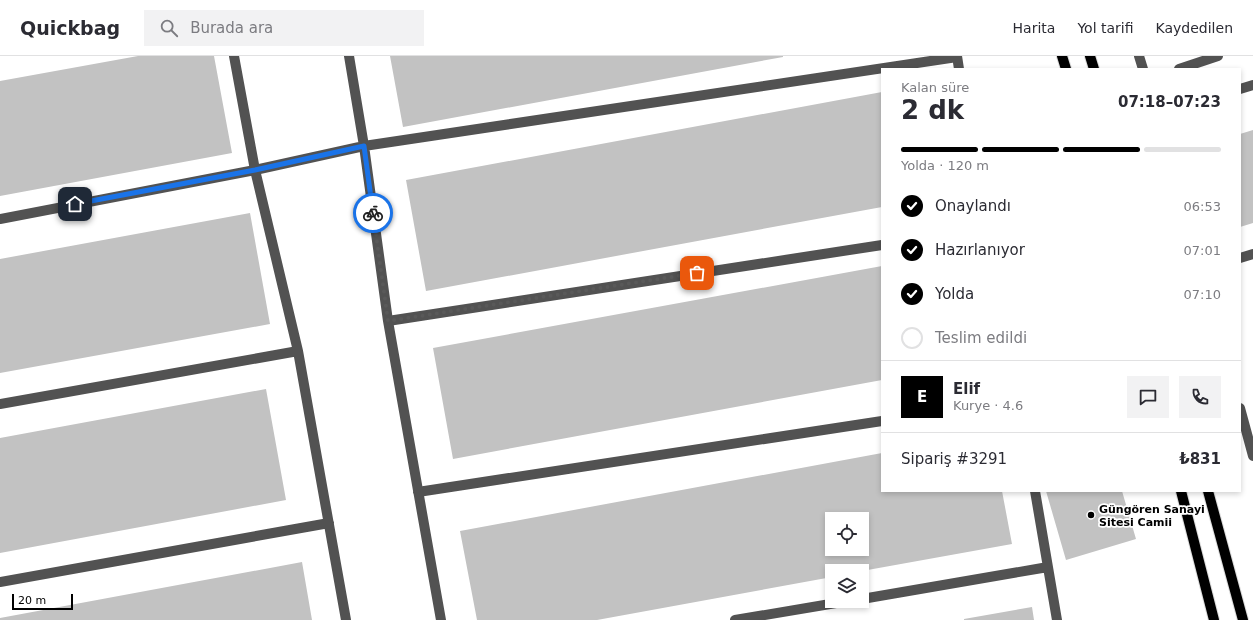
<!DOCTYPE html>
<html lang="tr">
<meta charset="utf-8">
<style>
body{margin:0;font-family:"DejaVu Sans",sans-serif;background:#f2f2f3;color:#2b2b33;height:100vh;display:flex;flex-direction:column;font-size:15px;white-space:nowrap}
*{box-sizing:border-box;margin:0}
p{font-size:13px;color:#7c7c81}
.icon{flex:none;width:22px;height:22px;fill:none;stroke:currentColor;stroke-width:2;stroke-linecap:round;stroke-linejoin:round}
.map{position:relative;flex:1;overflow:hidden}
.drawer{position:absolute;left:881px;top:12px;width:360px;height:424px;display:flex;flex-direction:column;background:#fff;border-radius:0px;box-shadow:0 2px 6px #0003}
.drawer>*{flex:none}
.buttons{position:absolute;left:825px;top:456px;display:grid;gap:8px}
.buttons a{display:grid;place-items:center;width:44px;height:44px;border-radius:0px;background:#fff;box-shadow:0 2px 6px #0003;font-size:20px}
.scale{position:absolute;left:12px;bottom:10px;width:61px;box-sizing:border-box;padding-left:4px;border:2px solid #000;border-top:0;font-size:11px;line-height:14px;white-space:nowrap;color:#000;-webkit-text-stroke:3px #fff;paint-order:stroke}
.pin{position:absolute;display:grid;place-items:center;width:34px;height:34px;color:#fff;margin:-17px;border-radius:8px;box-shadow:0 2px 6px #0006}
.courier{position:absolute;display:grid;place-items:center;width:40px;height:40px;margin:-20px;border:3px solid #1a73e8;border-radius:50%;background:#fff;color:#222;box-shadow:0 1px 5px #0007}
.overview em{font-style:normal;font-weight:600}
.overview div{display:flex;flex-direction:column-reverse}
.overview{display:flex;align-items:center;justify-content:space-between;height:68px;padding:0 20px}
h1{font-size:26px;font-weight:600;line-height:30px}
.bar{display:grid;grid-template-columns:repeat(4,1fr);gap:6px 4px;align-content:center;height:48px;padding:0 20px}
.bar i{height:5px;border-radius:3px;background:#e1e1e2}
.bar .current{background:#000}
.bar p{grid-column:span 4}
.line{display:flex;align-items:center;gap:10px;padding:0 20px;border-top:1px solid #e1e1e2}
.line div{flex:1}
.round{display:grid;place-items:center;flex:none;width:42px;height:42px;border-radius:0px;background:#f2f2f3}
ol{padding:0 20px;list-style:none}
li{display:flex;align-items:center;gap:12px;height:44px}
li p{margin-inline-start:auto}
li .icon{padding:4px;border-radius:50%;background:#000;color:#fff;stroke-width:4}
li:last-child{color:#7c7c81}
li i{width:22px;height:22px;border:2px solid #e1e1e2;border-radius:50%}
header{display:flex;align-items:center;gap:24px;box-sizing:border-box;height:56px;padding:0 20px;background:#fff;border-bottom:1px solid #e1e1e2}
header strong{font-size:19px}
nav{display:flex;gap:22px;margin-inline-start:auto;font-size:14px}
.search{width:280px;height:36px;background:#f2f2f3;display:flex;align-items:center;gap:10px;box-sizing:border-box;padding:0 14px;border-radius:0px;color:#7c7c81;font-size:15px}
.map>svg:first-child{display:block}
.building{fill:#c2c2c2;fill-rule:evenodd}
.lines{fill:none;stroke-linecap:round;stroke-linejoin:round}
.major-casing{stroke:#dbdbdb;stroke-width:12}
.minor{stroke:#525252;stroke-width:10}
.major{stroke:#000;stroke-width:10}
.done{stroke:#595959;stroke-width:4;stroke-dasharray:0 7.2}
.route{stroke:#1a73e8;stroke-width:5}
.poi-dot{fill:#000;stroke:#fff;stroke-width:1.5}
.labels{text-anchor:middle;dominant-baseline:central;stroke-width:3.5;stroke-linejoin:round;paint-order:stroke}
.poi-label{font-size:11px;font-weight:bold;fill:#000;stroke:#fff;text-anchor:start}
</style>
<header>
<strong>Quickbag</strong>
<div class="search"><svg class="icon" aria-label="search" viewBox="0 0 24 24"><circle cx="10" cy="10" r="6"/><path d="M15 15l6 6"/></svg>Burada ara</div>
<nav><a>Harita</a><a>Yol tarifi</a><a>Kaydedilen</a></nav>
</header>
<div class="map">
<svg width="1253" height="564" viewBox="0 0 1253 564">
<rect width="100%" height="100%" fill="#fff"/>
<path class="building" d="M138,0H214L232,97L0,140V25Z
M390,0H783V1L403,71Z
M882,36V151L426,235L406,124Z
M1253,74V167L1240,171V78Z
M250,157L270,268L0,317V203Z
M882,210V324L453,403L433,292Z
M266,333L286,444L0,497V382Z
M882,397V435H1002L1012,488L862,515H832V521L597,564H477L460,475ZM832,463H862V493H832Z
M1046,435H1122L1136,483L1066,504Z
M302,506L312,564H0V562Z
M1032,551L1034,564H964V563Z"/>
<g class="lines">
<defs>
<path id="major" d="M1062,0L1066,13
M1090,0L1094,13
M1181,435L1214,564
M1208,435L1243,564"/>
</defs>
<use href="#major" class="major-casing"/>
<path class="minor" d="M234,0L255,114L298,295L346,564
M349,0L364,90L388,265L441,564
M957,0L959,13
M1139,0L1143,13
M1179,13L1218,0
M1240,33L1253,29
M0,163L255,114L364,90L957,1
M1240,202L1253,198
M388,265L882,189
M0,348L298,295
M1240,352L1253,400
M1035,435L1057,564
M418,436L882,365
M0,526L329,467
M862,543L1048,511
M735,564L848,545"/>
<use href="#major" class="major"/>
</g>
<g class="lines">
<path class="done" d="M373,157L388,265L697,217"/>
<path class="route" d="M75,148L255,114L364,90L373,157"/>
</g>
<circle class="poi-dot" cx="1091" cy="459" r="4"/>
<g class="labels">
<g class="poi-label">
<text x="1099" y="453">Güngören Sanayi<tspan x="1099" dy="13">Sitesi Camii</tspan></text>
</g>
</g>
</svg>
<div class="buttons">
<a><svg class="icon" aria-label="locate" viewBox="0 0 24 24"><circle cx="12" cy="12" r="6"/><path d="M12 2v4M12 18v4M2 12h4M18 12h4"/></svg></a>
<a><svg class="icon" aria-label="layers" viewBox="0 0 24 24"><path d="M12 4l9 5-9 5-9-5zM3 14l9 5 9-5"/></svg></a>
</div>
<div class="scale">20 m</div>
<div class="pin" style="left:697px;top:217px;background:#ea580c"><svg class="icon" aria-label="bag" viewBox="0 0 24 24"><path d="M5 8h14l-1 12H6zM9 8a3 3 0 0 1 6 0"/></svg></div>
<div class="pin" style="left:75px;top:148px;background:#1f2937"><svg class="icon" aria-label="home" viewBox="0 0 24 24"><path d="M3 11l9-7 9 7M6 9v11h12V9"/></svg></div>
<div class="courier" style="left:373px;top:157px"><svg class="icon" aria-label="bike" viewBox="0 0 24 24"><circle cx="6" cy="16" r="4"/><circle cx="18" cy="16" r="4"/><path d="M6 16l4-8h5l3 8M10 8l3 8H6M13 5h3"/></svg></div>
<section class="drawer">
<div class="overview"><div><h1>2 dk</h1><p>Kalan süre</p></div><em>07:18–07:23</em></div>
<div class="bar"><i class="current"></i><i class="current"></i><i class="current"></i><i></i><p>Yolda · 120 m</p></div>
<ol>
<li><svg class="icon" aria-label="check" viewBox="0 0 24 24"><path d="M5 12l5 5 9-10"/></svg>Onaylandı<p>06:53</p></li>
<li><svg class="icon" aria-label="check" viewBox="0 0 24 24"><path d="M5 12l5 5 9-10"/></svg>Hazırlanıyor<p>07:01</p></li>
<li><svg class="icon" aria-label="check" viewBox="0 0 24 24"><path d="M5 12l5 5 9-10"/></svg>Yolda<p>07:10</p></li>
<li><i></i>Teslim edildi</li>
</ol>
<div class="line" style="height:72px"><b class="round" style="background:#000;color:#fff">E</b><div><b>Elif</b><p>Kurye · 4.6</p></div><a class="round"><svg class="icon" aria-label="chat" viewBox="0 0 24 24"><path d="M4 5h16v11H9l-5 4z"/></svg></a><a class="round"><svg class="icon" aria-label="phone" viewBox="0 0 24 24"><path d="M5 4h4l2 5-3 2q2 4 5 5l2-3 5 2v4C11 20 4 13 5 4z"/></svg></a></div>
<div class="line" style="height:52px"><div>Sipariş #3291</div><b>₺831</b></div>
</section>
</div>
